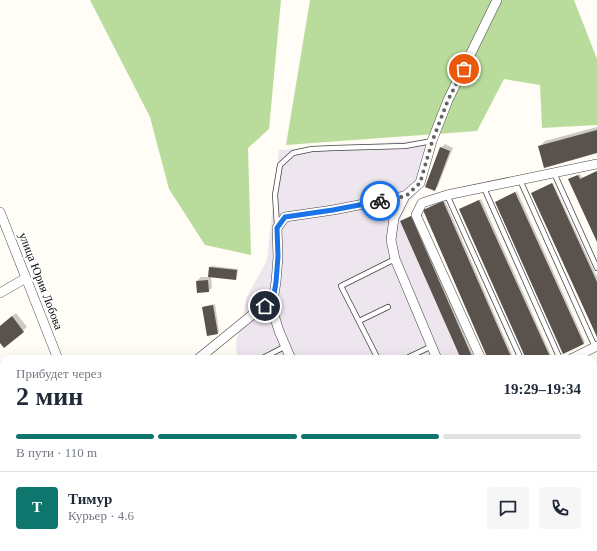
<!DOCTYPE html>
<html lang="ru">
<meta charset="utf-8">
<style>
body{margin:0;font-family:Georgia,serif;background:#f6f6f7;color:#1f2937;height:100vh;display:flex;flex-direction:column;font-size:15px;white-space:nowrap}
*{box-sizing:border-box;margin:0}
p{font-size:13px;color:#747a83}
.icon{flex:none;width:22px;height:22px;fill:none;stroke:currentColor;stroke-width:2;stroke-linecap:round;stroke-linejoin:round}
.map{position:relative;flex:1;overflow:hidden}
.panel{position:absolute;left:0px;top:355px;width:597px;height:196px;display:flex;flex-direction:column;background:#fff;border-radius:12px 12px 0 0;box-shadow:0 4px 16px #0002}
.panel>*{flex:none}
.pin{position:absolute;display:grid;place-items:center;width:34px;height:34px;color:#fff;margin:-17px;border:2px solid #fff;border-radius:50%;box-shadow:0 1px 4px #0007}
.courier{position:absolute;display:grid;place-items:center;width:40px;height:40px;margin:-20px;border:3px solid #1a73e8;border-radius:50%;background:#fff;color:#222;box-shadow:0 1px 5px #0007}
.head em{font-style:normal;font-weight:700}
.head div{display:flex;flex-direction:column-reverse}
.head{display:flex;align-items:center;justify-content:space-between;height:68px;padding:0 16px}
h1{font-size:26px;font-weight:700;line-height:30px}
.bar{display:grid;grid-template-columns:repeat(4,1fr);gap:6px 4px;align-content:center;height:48px;padding:0 16px}
.bar i{height:5px;border-radius:3px;background:#e0e1e3}
.bar .on{background:#0f766e}
.bar p{grid-column:span 4}
.line{display:flex;align-items:center;gap:10px;padding:0 16px;border-top:1px solid #e0e1e3}
.line div{flex:1}
.round{display:grid;place-items:center;flex:none;width:42px;height:42px;border-radius:4px;background:#f6f6f7}
.map>svg:first-child{display:block}
.industrial{fill:#eee6ef}
.forest{fill:#b9dc9c}
.shadow{fill:#0003}
.building{fill:#5a524d}
.lines{fill:none;stroke-linecap:round;stroke-linejoin:round}
.service-casing{stroke:#444;stroke-width:6}
.minor-casing{stroke:#444;stroke-width:10}
.service{stroke:#fff;stroke-width:4.5}
.minor{stroke:#fff;stroke-width:9}
.done{stroke:#646461;stroke-width:4;stroke-dasharray:0 7.2}
.route{stroke:#1a73e8;stroke-width:5}
.labels{text-anchor:middle;dominant-baseline:central;stroke-width:4;stroke-linejoin:round;paint-order:stroke}
.street-label{font-size:12px;fill:#111;stroke:#fff}
</style>
<div class="map">
<svg width="597" height="551" viewBox="0 0 597 551">
<rect width="100%" height="100%" fill="#fffdf5"/>
<path class="industrial" d="M438,139L423,185L409,203L400,221L461,359H237L236,343L247,297L267,260L279,150Z
M312,547H552L554,551H315Z"/>
<path class="forest" d="M90,0H281L269,129L248,148L251,255L205,245L169,189L150,117Z
M310,0H574L597,59V125L542,128L540,85L504,79L477,131L286,145Z"/>
<path class="shadow" d="M597,127V152L540,146L545,141Z
M445,144L453,148L438,186L435,190L441,148Z
M597,171V240L571,178L580,174L582,178Z
M553,183L597,277V334L532,193Z
M517,191L585,342L583,343L496,202Z
M481,199L552,357L549,359H527L460,209Z
M445,201L514,359H489L425,210Z
M412,216L475,359H462L403,220Z
M212,266L238,269L237,277L236,279L211,276L212,287L209,291L197,281L201,277H209L210,267Z
M215,304L219,331L218,333L203,308L205,306Z
M16,313L27,327L4,347L0,342V326Z
M227,357L228,359H219Z
M593,422L597,431V485L593,476Z
M0,464L4,469L0,474Z
M593,541L597,551H582L580,547H593Z
M8,547H12L16,551H3Z
M298,547H311L313,551H300Z
M553,547H575L577,551H555Z"/>
<path class="building" d="M597,130V153L544,168L538,146Z
M440,147L450,151L435,191L425,187Z
M597,171V242L568,179L578,175L580,179Z
M552,183L597,282V337L531,193Z
M515,192L584,344L563,354L495,202Z
M479,200L551,359H526L459,209Z
M443,201L512,359H488L423,210Z
M411,216L473,359H461L400,221Z
M209,267L237,270L236,280L208,277Z
M208,280L209,292L197,293L196,281Z
M213,305L218,334L207,336L202,307Z
M12,316L24,332L4,348L0,343V326Z
M593,427L597,435V487L593,479Z
M36,547H55L50,551H39Z
M297,547H309L311,551H299Z
M552,547H564L566,551H554Z
M579,547H594L596,551H581Z"/>
<g class="lines">
<defs>
<path id="service" d="M554,173L597,268
M520,180L595,347
M484,188L560,359
M447,195L521,359
M277,225L275,195L280,165L293,153L312,149L334,148L405,146L432,141
M359,321L388,307
M261,359L286,346
M378,359L341,286L395,259
M410,359L409,357L432,346
M472,547L474,551
M504,547L506,551
M388,551L396,547"/>
<path id="minor" d="M405,196L394,218L391,240L395,259L437,359
M0,212L58,359
M0,293L26,278
M198,359L257,311L273,301
M291,359L279,331L274,315L273,301L276,282L278,257L277,228L285,217L333,210L405,196L420,183L432,141L448,100L497,0
M481,359L416,215L422,203L447,195L597,164
M571,359L597,346
M0,510L4,507
M131,547L133,551
M382,547L383,551
M527,547L529,551
M573,547L575,551"/>
</defs>
<use href="#service" class="service-casing"/>
<use href="#minor" class="minor-casing"/>
<use href="#service" class="service"/>
<use href="#minor" class="minor"/>
</g>
<g class="lines">
<path class="done" d="M380,201L406,196L420,183L432,142L448,100L464,69"/>
<path class="route" d="M265,306L273,301L276,282L278,256L277,228L285,217L333,210L380,201"/>
</g>
<g class="labels">
<g class="street-label">
<text transform="translate(41 281) rotate(69)">улица Юрия Лобова</text>
</g>
</g>
</svg>
<div class="pin" style="left:464px;top:69px;background:#ea580c"><svg class="icon" aria-label="bag" viewBox="0 0 24 24"><path d="M5 8h14l-1 12H6zM9 8a3 3 0 0 1 6 0"/></svg></div>
<div class="pin" style="left:265px;top:306px;background:#1f2937"><svg class="icon" aria-label="home" viewBox="0 0 24 24"><path d="M3 11l9-7 9 7M6 9v11h12V9"/></svg></div>
<div class="courier" style="left:380px;top:201px"><svg class="icon" aria-label="bike" viewBox="0 0 24 24"><circle cx="6" cy="16" r="4"/><circle cx="18" cy="16" r="4"/><path d="M6 16l4-8h5l3 8M10 8l3 8H6M13 5h3"/></svg></div>
<section class="panel">
<div class="head"><div><h1>2 мин</h1><p>Прибудет через</p></div><em>19:29–19:34</em></div>
<div class="bar"><i class="on"></i><i class="on"></i><i class="on"></i><i></i><p>В пути · 110 m</p></div>
<div class="line" style="height:72px"><b class="round" style="background:#0f766e;color:#fff">Т</b><div><b>Тимур</b><p>Курьер · 4.6</p></div><a class="round"><svg class="icon" aria-label="chat" viewBox="0 0 24 24"><path d="M4 5h16v11H9l-5 4z"/></svg></a><a class="round"><svg class="icon" aria-label="phone" viewBox="0 0 24 24"><path d="M5 4h4l2 5-3 2q2 4 5 5l2-3 5 2v4C11 20 4 13 5 4z"/></svg></a></div>
</section>
</div>
